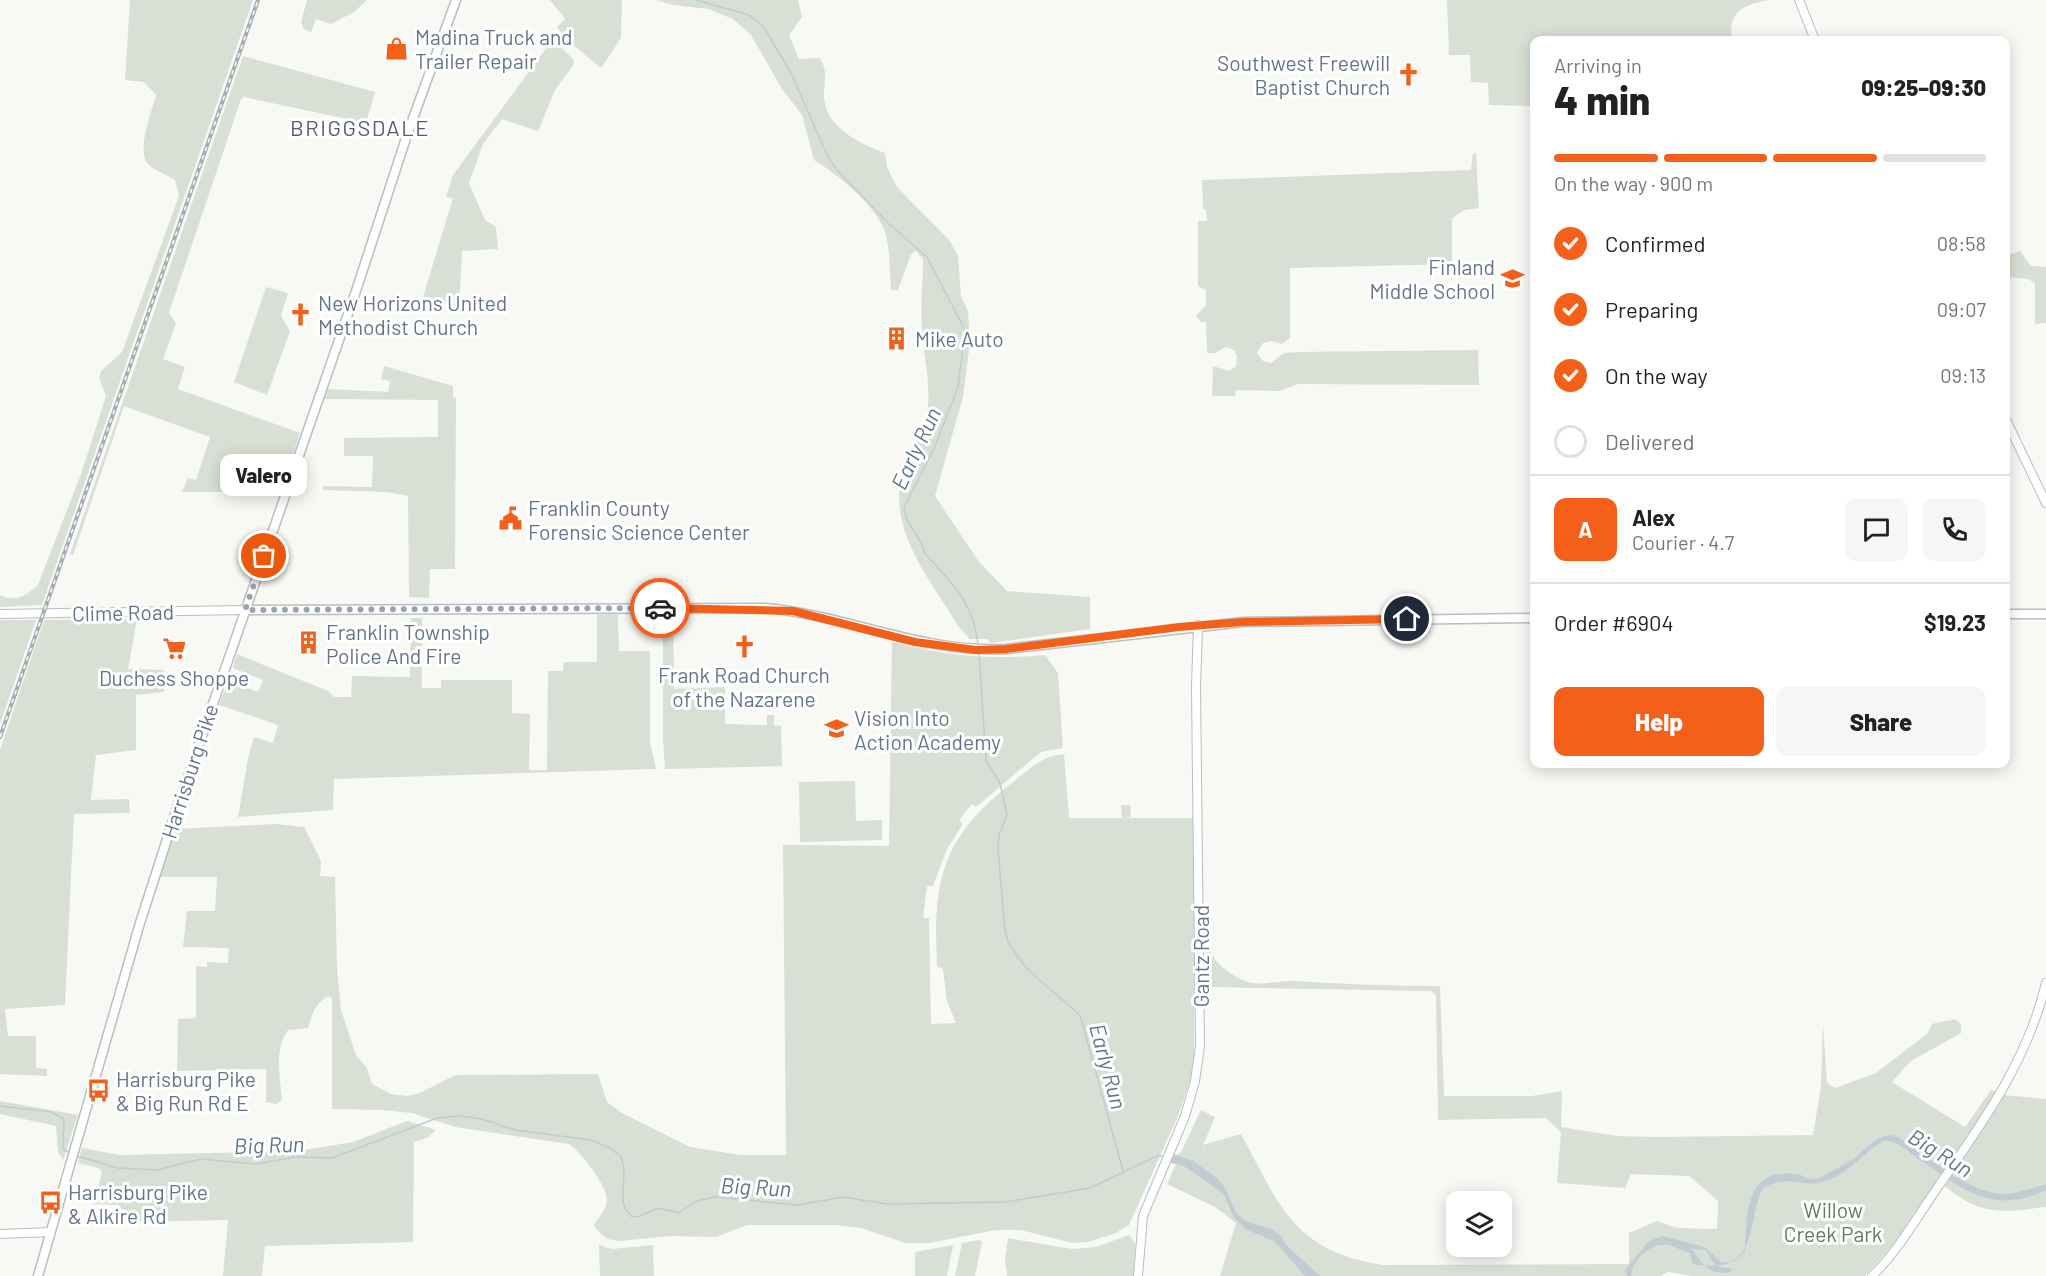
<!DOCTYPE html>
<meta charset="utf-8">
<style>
body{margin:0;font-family:Barlow,sans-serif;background:#f6f6f6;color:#222;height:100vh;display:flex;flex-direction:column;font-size:22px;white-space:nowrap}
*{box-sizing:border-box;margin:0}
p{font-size:20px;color:#767676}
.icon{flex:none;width:33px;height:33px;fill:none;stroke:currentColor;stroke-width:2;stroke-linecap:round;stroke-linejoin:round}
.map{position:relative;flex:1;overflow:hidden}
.details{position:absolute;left:1530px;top:36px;width:480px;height:732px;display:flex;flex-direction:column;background:#fff;border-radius:12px;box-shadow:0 3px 15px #0003}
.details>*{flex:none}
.buttons{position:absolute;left:1446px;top:1191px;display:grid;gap:12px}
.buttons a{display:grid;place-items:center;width:66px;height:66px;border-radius:12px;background:#fff;box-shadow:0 3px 15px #0003;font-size:30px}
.pin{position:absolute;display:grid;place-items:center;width:51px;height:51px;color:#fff;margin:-26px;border:3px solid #fff;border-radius:50%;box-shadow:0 2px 6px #0007}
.courier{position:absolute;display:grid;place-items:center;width:60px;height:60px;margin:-30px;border:4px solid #f45f19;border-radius:50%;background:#fff;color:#222;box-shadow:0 2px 8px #0007}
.bubble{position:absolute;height:42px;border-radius:12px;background:#fff;box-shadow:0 3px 15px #0003;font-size:20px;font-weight:800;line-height:42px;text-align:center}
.summary em{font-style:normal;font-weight:800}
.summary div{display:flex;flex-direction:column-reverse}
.summary{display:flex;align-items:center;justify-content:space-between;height:102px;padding:0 24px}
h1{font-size:39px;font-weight:800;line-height:45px}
.bar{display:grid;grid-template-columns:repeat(4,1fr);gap:9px 6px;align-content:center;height:72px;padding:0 24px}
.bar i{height:8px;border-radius:4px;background:#e0e0e0}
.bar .current{background:#f45f19}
.bar p{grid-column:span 4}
.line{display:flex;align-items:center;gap:15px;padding:0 24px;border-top:2px solid #e0e0e0}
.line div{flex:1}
.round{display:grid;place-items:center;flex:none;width:63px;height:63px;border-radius:12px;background:#f6f6f6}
ol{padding:0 24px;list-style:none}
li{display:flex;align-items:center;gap:18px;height:66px}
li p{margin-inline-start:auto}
li .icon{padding:6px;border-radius:50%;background:#f45f19;color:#fff;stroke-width:4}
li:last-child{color:#767676}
li i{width:33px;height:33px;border:3px solid #e0e0e0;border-radius:50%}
.cta{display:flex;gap:12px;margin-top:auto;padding:12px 24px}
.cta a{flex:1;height:69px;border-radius:12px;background:#f45f19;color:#fff;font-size:24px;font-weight:800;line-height:69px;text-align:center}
.cta a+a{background:#f6f6f6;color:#222}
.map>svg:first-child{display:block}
.green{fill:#d8e0d5}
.water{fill:#c1ccd2;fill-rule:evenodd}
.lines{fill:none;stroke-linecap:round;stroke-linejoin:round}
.stream{stroke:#c1ccd2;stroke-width:1.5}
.secondary-casing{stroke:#b9bec3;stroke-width:10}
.primary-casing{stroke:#babec2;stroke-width:11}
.secondary{stroke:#fff;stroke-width:8}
.primary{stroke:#fff;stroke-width:8}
.rail-casing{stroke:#a7acb3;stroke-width:4}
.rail{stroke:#fff;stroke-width:1.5;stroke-dasharray:4.5;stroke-linecap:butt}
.done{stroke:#98a3ae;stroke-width:6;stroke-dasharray:0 10.8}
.route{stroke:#f45f19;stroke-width:8}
.labels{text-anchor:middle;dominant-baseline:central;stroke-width:6;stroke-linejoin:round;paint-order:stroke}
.poi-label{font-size:21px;fill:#647589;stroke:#fff;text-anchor:start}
.street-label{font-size:21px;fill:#647589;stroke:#fff}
.park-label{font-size:21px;fill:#627a5f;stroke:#fff}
.neighbourhood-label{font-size:22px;letter-spacing:1.5px;fill:#535f6d;stroke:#fff}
.water-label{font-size:22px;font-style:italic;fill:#5f7784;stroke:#fff}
</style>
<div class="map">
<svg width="2046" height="1276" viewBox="0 0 2046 1276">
<rect width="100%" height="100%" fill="#f8f8f4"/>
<path class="green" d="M130,0H253L42,605L0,607V595C15,603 28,595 38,585L81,474L106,396L99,378L101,371L122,352L179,196L175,180C167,175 153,170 147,163C137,149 152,110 156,95L144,82L125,80Z
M307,0H367L354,12L331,24L316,19L311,32L304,29L301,22Z
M550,0H622L621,38L601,68L560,34L561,32L557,27L565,19Z
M655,0H798L802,17L789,35L799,59L820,58C828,72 824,79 824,94C823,126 860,144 885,153L887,167L897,187L950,241L958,256L961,296L968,311L970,342L963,397L935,496L979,562L1007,591L1090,597V629L991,643L987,639H970L958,626C933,583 890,534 901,481C906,454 925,437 928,405C930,376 923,355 922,328C920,305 923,282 923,259L916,251L911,254L898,290H891C889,270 891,242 882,225C870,201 837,174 814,160L802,115L782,89L751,35L733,19L708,9L673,5Z
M1447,0H1768C1743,6 1728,10 1732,40H1534L1531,106L1489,105L1488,83L1471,82L1470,55H1449Z
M553,39L573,59L574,64L555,90L538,131L502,119L483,144L469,183L485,220L496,227L498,249L462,251L459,308L423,297L453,198L446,197L453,175Z
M243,56L375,92L366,123L244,97L241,99L169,313L176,323L163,359L185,367L178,389L300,433L283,484L264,480L259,486H238L237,492H182L188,478L196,480L210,437L124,406L73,555L70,554Z
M1473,153L1476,154L1479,208L1464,210L1452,218V264L1290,268V338L1282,344L1271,341L1263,343L1257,353L1263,361L1271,363L1284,353L1298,352L1478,350L1479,385L1298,384L1280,391L1236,390L1235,396H1212L1213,366L1229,371L1236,366L1237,356L1235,351L1226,347L1215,353H1207L1206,322H1201L1196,316L1206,305V290L1198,286V221H1207L1206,210L1203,208L1202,180L1471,170Z
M2020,251L2031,266L2046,267V323L2035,324V283L2028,279L2006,277V256Z
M266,287L288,293L281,316L290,331L267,395L234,382Z
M384,366L453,386V397L456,398L455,569H430L429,598L409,597L408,496L387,492L323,490V486L372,487L373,456H344V438L438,437V400L324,399L328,389L388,392L390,381L381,379Z
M618,614L619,651H650V742L656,769L334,779L333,810L238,817L249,753L254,737L273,743L278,725L219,705L228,681L258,692L263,680L233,668L237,654L328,691L334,697H351L352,676L410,677L411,618H422V688H441V680H512V713L530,714L529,770H547L548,671H563L564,662H597V615Z
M665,614H673L674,689L725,687V724L767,725V715H774V725L781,726L782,766L665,769L663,740V618Z
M97,619H137L128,669L164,670V692L136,695V750L96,755L91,800L129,799L130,813L74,814L65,1005L5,1009L8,1036H36V1068L47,1069V1076L0,1074V750L44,620Z
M0,620H36L0,724Z
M892,642C946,656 990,660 1045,655L1058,673L1063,748L1041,752L976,807L972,804L959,820L963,824L947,849L933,886H927L923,918H929L931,1024L956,1023L947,1001L943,968L937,967C933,880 941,838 1013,782C1030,769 1041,756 1064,754L1069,818H1122L1121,805H1130L1131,817L1123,818H1194V1056L1190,1081L1178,1116L1129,1225L1116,1233L1088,1242L1072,1243L1021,1230H996L929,1243H906L861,1228L835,1225H747L716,1237L671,1236L619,1241L607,1239L596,1229L594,1224C600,1216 607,1209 607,1199C607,1186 580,1151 569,1144L455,1127L412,1113L382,1110L332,1109V998L329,996C315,1003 312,1014 308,1028L288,1030C274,1049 280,1078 282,1100L276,1104L266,1102V1069L177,1071L178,1019L196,1018V966L207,967V962L228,963L229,948L183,947L187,911H215L217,877H159L175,829L275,824L304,827L321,861L320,876L335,877L337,968L341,1010L356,1055L367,1068L372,1084L391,1094L407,1096L420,1093L455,1075L598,1074L607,1102L622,1113L690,1147L740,1155H786L783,845L889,846Z
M855,781L856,821L882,820V840L800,842L799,782Z
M1206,939C1209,959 1228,975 1248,982C1261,986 1280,980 1294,981C1343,984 1391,986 1440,986L1444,1096H1532L1562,1091L1561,1127L1617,1136L1655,1137L1813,1135L1821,1087L1823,1023L1827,1083L1835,1088L1876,1073L1927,1034L1932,1024L1955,1019L1961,1024V1033L1911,1061L1892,1082L1965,1127L1991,1090L1997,1092L1896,1241L1865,1276H1692L1668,1272L1661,1276H1220L1236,1223L1215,1207L1167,1184L1179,1157L1177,1155L1181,1152L1201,1110L1215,1117L1203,1145L1241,1134C1280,1206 1293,1251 1383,1265L1629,1264V1233L1657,1221L1677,1228L1717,1229L1718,1201L1689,1176L1631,1174L1625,1188L1557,1183L1561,1132L1546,1118L1438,1120L1436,996L1432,991L1206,987Z
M2004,1095L2046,1099V1207C2001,1212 1982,1217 1945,1186Z
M0,1101L78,1115L63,1160L58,1152L56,1126L0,1114Z
M407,1121L436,1130L427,1138L414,1142L413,1242L265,1246L262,1276H223L228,1220L131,1222L119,1205L94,1204L102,1172L99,1168L78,1163L82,1148L120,1155L298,1151L353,1142Z
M1129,1235L1135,1243L1134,1276H1007L1005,1259L1008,1238L1072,1249L1096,1247Z
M979,1240L982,1242L975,1276H955L962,1243Z
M599,1245L612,1249L653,1245L654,1276H600Z
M953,1245L947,1276H915V1252Z"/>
<path class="water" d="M1891,1135L1900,1138C1928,1156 1971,1195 2005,1194C2019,1193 2033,1188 2046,1184V1190C1993,1217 1960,1187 1917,1158C1906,1150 1899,1142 1885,1140C1863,1153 1848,1175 1822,1182C1797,1188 1788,1173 1762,1189C1746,1226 1760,1276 1692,1264L1690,1253C1682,1251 1676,1247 1668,1245C1651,1242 1632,1260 1631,1276H1627L1625,1270L1649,1241L1662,1236L1705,1247L1721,1262H1733L1745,1252C1747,1217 1743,1167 1796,1174C1806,1175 1809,1183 1821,1177C1831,1171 1843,1166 1853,1159C1869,1148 1870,1138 1891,1135ZM1692,1249L1706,1250C1713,1263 1714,1268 1731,1268V1272C1708,1276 1704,1265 1692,1249Z
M1171,1153L1193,1161L1217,1178L1225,1188L1237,1214L1244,1220L1273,1230L1281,1236L1286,1245L1320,1276H1305L1274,1241L1245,1229L1233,1216L1224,1194L1184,1166L1166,1162Z"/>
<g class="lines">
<path class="stream" d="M696,0L749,15L763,26L790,71L828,157L837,170L889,224L927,257L965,330L958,387L934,449L904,507C904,524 921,535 924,552C951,584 973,600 978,644
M979,652L986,761L1000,783L1007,815L999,835L998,849L1005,931L1008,942L1027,969L1080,1015L1123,1171
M0,1106L51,1112L64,1119L63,1149L70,1153
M77,1156L118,1168L157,1170L201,1159L256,1164L296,1157L332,1158L437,1118L460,1116L482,1119L515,1130L591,1140L610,1148L621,1157L624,1167L623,1200L625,1209L632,1217L640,1216L658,1208L679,1213L697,1201L715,1197L797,1205L843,1197L888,1204L1005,1202L1090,1188L1157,1156H1166"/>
<defs>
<path id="secondary" d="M1799,0L1815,40
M2006,420L2046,503
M0,614L245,610
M0,1234L50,1232
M1138,1276L1143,1216L1185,1116L1195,1081L1200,1046L1196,687L1198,625
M1872,1276C1900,1249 1918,1215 1940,1184C1984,1121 2028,1059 2046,983"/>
<path id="primary" d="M245,610L766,608C849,616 921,653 1006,649L1243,622L1534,618
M2006,614H2046
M38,1276L140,923L179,802L356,291L407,135L456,0"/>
</defs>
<use href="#secondary" class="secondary-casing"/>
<use href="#primary" class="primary-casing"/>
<use href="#secondary" class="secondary"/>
<use href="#primary" class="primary"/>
<defs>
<path id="rail" d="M0,737L258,0"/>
</defs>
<use href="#rail" class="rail-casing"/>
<use href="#rail" class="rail"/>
</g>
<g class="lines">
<path class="done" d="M264,556L245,610L660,608"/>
<path class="route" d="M660,608L793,611L915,642L976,650L1006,649L1179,627L1243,622L1407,619"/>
</g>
<defs>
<symbol id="shop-bare" viewBox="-9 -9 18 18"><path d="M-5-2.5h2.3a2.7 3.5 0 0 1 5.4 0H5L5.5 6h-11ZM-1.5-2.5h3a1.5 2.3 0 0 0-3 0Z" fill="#f45f19" stroke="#fff" stroke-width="2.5" paint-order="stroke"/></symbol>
<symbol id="church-bare" viewBox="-9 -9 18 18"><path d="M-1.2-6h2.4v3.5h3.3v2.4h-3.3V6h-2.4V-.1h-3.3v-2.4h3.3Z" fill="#f45f19" stroke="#fff" stroke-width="2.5" paint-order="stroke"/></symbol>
<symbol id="school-bare" viewBox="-9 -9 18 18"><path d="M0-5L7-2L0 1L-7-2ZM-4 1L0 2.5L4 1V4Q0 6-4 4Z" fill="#f45f19" stroke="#fff" stroke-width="2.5" paint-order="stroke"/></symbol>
<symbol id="building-bare" viewBox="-9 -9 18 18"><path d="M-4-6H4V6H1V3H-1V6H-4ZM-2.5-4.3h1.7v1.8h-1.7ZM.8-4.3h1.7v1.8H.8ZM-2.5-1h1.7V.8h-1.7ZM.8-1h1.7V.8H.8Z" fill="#f45f19" stroke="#fff" stroke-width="2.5" paint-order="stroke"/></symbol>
<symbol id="civic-bare" viewBox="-9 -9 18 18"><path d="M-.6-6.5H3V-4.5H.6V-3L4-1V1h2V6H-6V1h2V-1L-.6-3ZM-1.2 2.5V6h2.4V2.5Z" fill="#f45f19" stroke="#fff" stroke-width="2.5" paint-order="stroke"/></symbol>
<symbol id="supermarket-bare" viewBox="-9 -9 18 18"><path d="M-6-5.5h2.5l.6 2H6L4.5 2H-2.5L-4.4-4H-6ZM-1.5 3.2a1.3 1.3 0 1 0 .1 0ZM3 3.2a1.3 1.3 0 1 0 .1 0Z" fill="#f45f19" stroke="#fff" stroke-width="2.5" paint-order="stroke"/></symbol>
<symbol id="bus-bare" viewBox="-9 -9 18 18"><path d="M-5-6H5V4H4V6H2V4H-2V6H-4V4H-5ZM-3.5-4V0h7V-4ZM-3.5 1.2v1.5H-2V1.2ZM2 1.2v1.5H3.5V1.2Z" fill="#f45f19" stroke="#fff" stroke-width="2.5" paint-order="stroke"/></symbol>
</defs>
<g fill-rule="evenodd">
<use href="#shop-bare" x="380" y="32" width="33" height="33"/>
<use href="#church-bare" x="1392" y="58" width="33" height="33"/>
<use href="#school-bare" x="1496" y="262" width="33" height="33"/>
<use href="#church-bare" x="284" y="298" width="33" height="33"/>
<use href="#building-bare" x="880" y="322" width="33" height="33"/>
<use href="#civic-bare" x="494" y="502" width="33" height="33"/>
<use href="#building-bare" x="292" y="626" width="33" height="33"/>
<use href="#church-bare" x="728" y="630" width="33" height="33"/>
<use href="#supermarket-bare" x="158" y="632" width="33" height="33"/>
<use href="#school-bare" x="820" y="712" width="33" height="33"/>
<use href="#bus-bare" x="82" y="1074" width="33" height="33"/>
<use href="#bus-bare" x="34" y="1186" width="33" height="33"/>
</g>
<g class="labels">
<g class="poi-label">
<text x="415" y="36">Madina Truck and<tspan x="415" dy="24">Trailer Repair</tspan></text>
<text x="1390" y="62" text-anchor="end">Southwest Freewill<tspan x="1390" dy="24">Baptist Church</tspan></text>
<text x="1495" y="266" text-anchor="end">Finland<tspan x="1495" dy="24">Middle School</tspan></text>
<text x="318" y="302">New Horizons United<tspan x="318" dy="24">Methodist Church</tspan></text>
<text x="915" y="338">Mike Auto</text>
<text x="528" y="507">Franklin County<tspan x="528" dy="24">Forensic Science Center</tspan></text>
<text x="326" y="631">Franklin Township<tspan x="326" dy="24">Police And Fire</tspan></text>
<text x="744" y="674" text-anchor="middle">Frank Road Church<tspan x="744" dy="24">of the Nazarene</tspan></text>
<text x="174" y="677" text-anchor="middle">Duchess Shoppe</text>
<text x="854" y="717">Vision Into<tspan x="854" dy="24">Action Academy</tspan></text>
<text x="116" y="1078">Harrisburg Pike<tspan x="116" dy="24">&amp; Big Run Rd E</tspan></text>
<text x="68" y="1191">Harrisburg Pike<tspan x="68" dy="24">&amp; Alkire Rd</tspan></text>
</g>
<g class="street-label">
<text transform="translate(123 612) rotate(-1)">Clime Road</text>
<text transform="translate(189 771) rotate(-72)">Harrisburg Pike</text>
<text transform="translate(1200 956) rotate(-90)">Gantz Road</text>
</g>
<g class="park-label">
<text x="1833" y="1209">Willow<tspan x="1833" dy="24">Creek Park</tspan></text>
</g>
<g class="neighbourhood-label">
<text x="360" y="127">BRIGGSDALE</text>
</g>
<g class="water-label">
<text transform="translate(915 448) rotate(-65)">Early Run</text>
<text transform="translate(1109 1066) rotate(75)">Early Run</text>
<text transform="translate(269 1144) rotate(-2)">Big Run</text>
<text transform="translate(1941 1152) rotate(32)">Big Run</text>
<text transform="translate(756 1186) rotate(3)">Big Run</text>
</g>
</g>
</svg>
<div class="buttons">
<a><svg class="icon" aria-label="layers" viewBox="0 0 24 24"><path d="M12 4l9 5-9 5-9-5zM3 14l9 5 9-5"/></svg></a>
</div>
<div class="pin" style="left:264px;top:556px;background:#ea580c"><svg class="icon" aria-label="bag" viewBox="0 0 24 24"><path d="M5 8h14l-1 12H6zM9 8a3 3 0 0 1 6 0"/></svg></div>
<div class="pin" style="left:1407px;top:619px;background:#1f2937"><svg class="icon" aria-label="home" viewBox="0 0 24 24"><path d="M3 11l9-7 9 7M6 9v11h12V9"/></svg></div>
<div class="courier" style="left:660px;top:608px"><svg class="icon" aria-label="car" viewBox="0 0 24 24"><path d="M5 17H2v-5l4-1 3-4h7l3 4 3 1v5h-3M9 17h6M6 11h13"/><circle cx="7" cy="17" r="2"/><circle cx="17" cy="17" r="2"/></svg></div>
<div class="bubble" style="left:220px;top:454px;width:87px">Valero</div>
<section class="details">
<div class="summary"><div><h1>4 min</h1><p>Arriving in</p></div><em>09:25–09:30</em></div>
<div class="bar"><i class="current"></i><i class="current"></i><i class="current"></i><i></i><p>On the way · 900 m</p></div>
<ol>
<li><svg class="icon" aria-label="check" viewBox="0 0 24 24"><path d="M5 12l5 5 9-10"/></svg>Confirmed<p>08:58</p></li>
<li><svg class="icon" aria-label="check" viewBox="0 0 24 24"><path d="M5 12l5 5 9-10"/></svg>Preparing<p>09:07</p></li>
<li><svg class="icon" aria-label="check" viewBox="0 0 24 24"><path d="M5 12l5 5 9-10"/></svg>On the way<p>09:13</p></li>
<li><i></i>Delivered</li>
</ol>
<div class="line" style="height:108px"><b class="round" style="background:#f45f19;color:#fff">A</b><div><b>Alex</b><p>Courier · 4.7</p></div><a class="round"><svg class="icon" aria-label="chat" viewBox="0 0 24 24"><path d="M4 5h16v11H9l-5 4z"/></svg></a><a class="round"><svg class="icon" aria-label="phone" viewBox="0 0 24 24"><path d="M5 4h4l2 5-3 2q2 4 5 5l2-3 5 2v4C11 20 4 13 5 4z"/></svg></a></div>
<div class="line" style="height:78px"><div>Order #6904</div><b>$19.23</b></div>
<div class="cta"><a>Help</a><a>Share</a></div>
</section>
</div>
